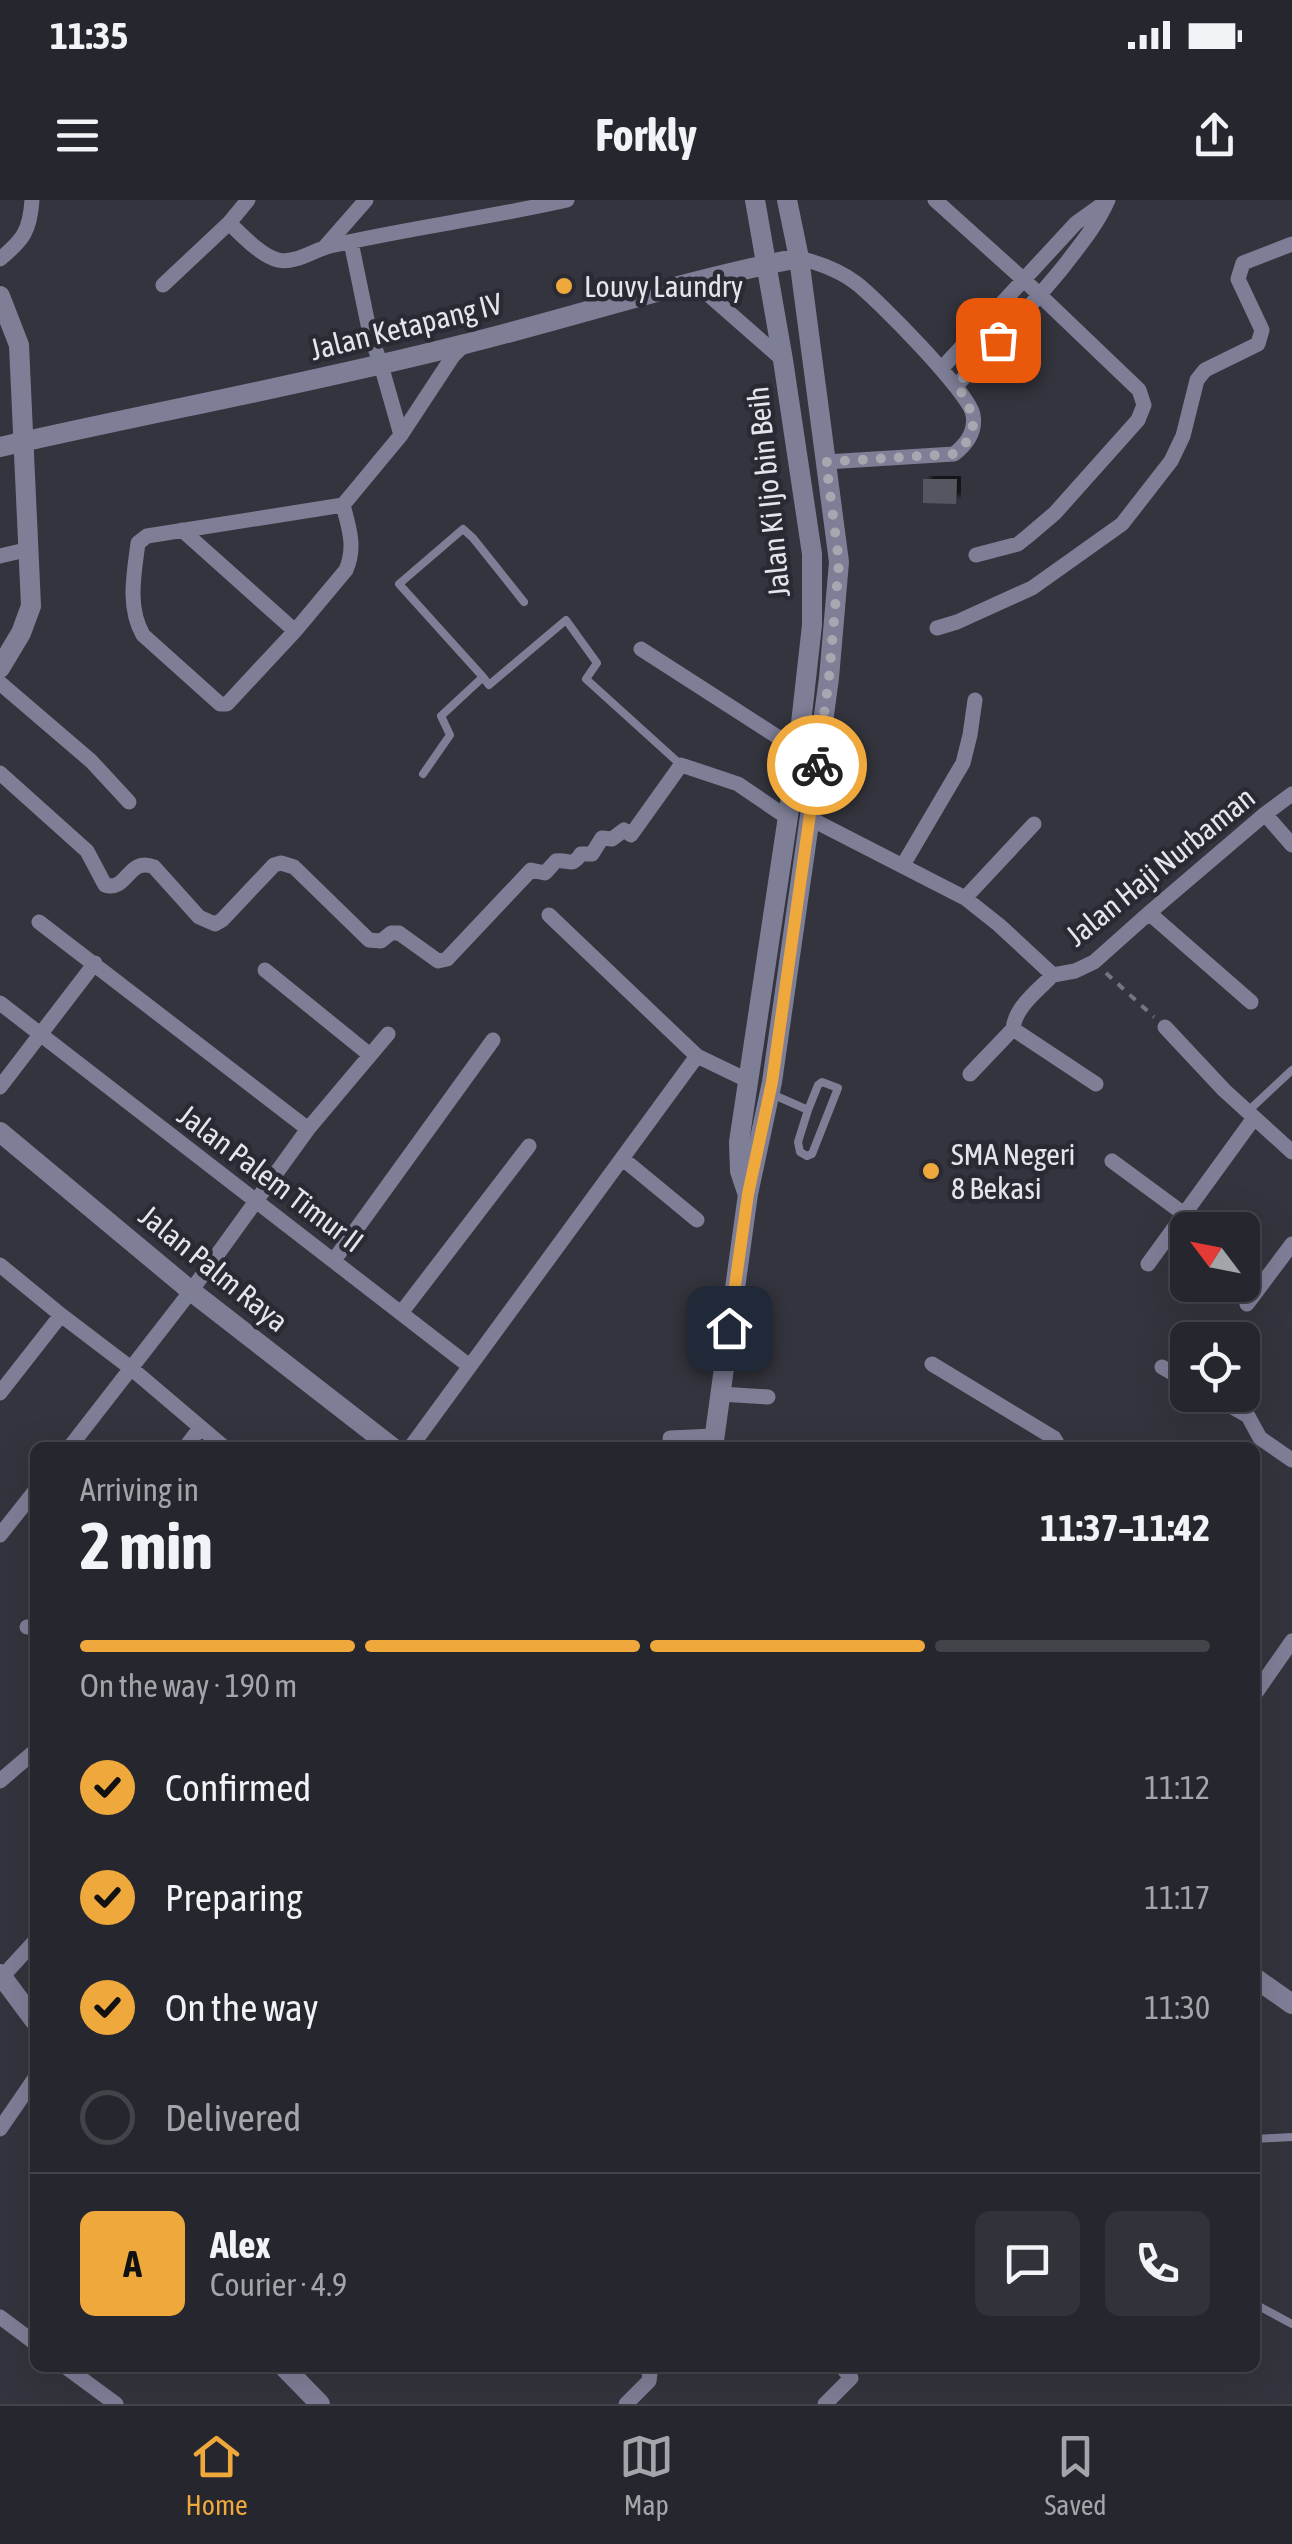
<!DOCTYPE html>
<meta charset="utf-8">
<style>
body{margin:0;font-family:"Asap Condensed",sans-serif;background:#32333a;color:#f1f3f6;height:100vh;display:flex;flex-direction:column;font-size:38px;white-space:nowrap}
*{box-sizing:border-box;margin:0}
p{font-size:32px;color:#a4a5aa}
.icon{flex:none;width:55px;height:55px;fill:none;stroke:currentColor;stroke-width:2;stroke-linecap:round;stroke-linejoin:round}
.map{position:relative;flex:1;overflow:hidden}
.drawer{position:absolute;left:30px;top:1242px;width:1230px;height:930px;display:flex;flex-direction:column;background:#26272e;border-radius:15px;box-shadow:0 10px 40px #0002,0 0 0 2px #42444a}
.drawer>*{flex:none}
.needle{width:65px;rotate:302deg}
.controls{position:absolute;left:1170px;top:1012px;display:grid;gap:20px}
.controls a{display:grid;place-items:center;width:90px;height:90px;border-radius:15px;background:#26272e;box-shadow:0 10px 40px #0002,0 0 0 2px #42444a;font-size:50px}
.pin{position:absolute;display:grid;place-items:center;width:85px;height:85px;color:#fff;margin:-42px;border-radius:20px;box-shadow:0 5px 15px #0006}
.courier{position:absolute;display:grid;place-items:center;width:100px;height:100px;margin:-50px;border:8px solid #eea83c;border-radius:50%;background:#fff;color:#222;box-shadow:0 2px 12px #0007}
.summary em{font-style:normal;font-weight:700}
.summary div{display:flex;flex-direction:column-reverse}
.summary{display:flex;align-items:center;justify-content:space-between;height:170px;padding:0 50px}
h1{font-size:65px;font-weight:700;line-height:75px}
.bar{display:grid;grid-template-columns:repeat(4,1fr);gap:15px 10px;align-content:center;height:120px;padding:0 50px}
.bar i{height:12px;border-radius:8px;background:#42444a}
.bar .selected{background:#eea83c}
.bar p{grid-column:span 4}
.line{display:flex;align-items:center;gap:25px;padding:0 50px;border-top:2px solid #42444a}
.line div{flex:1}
.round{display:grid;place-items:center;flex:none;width:105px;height:105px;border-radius:15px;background:#32333a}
ol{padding:0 50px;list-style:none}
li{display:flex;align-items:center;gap:30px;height:110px}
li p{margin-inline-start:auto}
li .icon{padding:10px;border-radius:50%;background:#eea83c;color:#111;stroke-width:4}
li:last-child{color:#a4a5aa}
li i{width:55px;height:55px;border:5px solid #42444a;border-radius:50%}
.status{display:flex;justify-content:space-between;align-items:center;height:70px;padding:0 50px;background:#26272e;direction:ltr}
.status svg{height:28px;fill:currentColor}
header{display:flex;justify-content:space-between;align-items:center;height:130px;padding:0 50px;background:#26272e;font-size:45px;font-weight:700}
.tab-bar{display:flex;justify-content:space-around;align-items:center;height:140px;border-top:2px solid #42444a;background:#26272e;font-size:28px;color:#a4a5aa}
.tab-bar a{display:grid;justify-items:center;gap:5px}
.tab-bar .selected{color:#eea83c}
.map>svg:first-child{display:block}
.building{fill:#565661;filter:url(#shadow)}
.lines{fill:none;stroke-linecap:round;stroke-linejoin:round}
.path{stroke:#74757d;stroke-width:4;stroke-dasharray:8 8;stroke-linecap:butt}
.service{stroke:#7e7f97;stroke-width:8}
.minor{stroke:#7e7f97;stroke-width:15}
.tertiary{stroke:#7e7f97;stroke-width:20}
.done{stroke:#a7a8af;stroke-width:10;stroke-dasharray:0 18}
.route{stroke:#eea83c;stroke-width:12}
.poi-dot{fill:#eea83c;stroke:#292a33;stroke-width:4}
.labels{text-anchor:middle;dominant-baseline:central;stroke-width:9;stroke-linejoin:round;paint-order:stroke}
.poi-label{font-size:30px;fill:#e5e6ec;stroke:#292a33;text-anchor:start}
.street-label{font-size:30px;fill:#e5e6ec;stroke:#292a33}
</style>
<div class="status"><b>11:35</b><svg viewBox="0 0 49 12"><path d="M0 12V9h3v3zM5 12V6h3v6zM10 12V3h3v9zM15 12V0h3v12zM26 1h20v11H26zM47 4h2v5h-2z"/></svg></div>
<header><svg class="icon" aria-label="menu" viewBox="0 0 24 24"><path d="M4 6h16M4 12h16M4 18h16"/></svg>Forkly<svg class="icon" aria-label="share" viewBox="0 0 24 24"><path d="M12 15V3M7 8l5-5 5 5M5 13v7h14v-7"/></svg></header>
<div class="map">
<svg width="1292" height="2204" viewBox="0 0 1292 2204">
<defs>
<filter id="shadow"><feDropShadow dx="8" dy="-8" stdDeviation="2.5" flood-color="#0009"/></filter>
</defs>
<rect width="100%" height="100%" fill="#33343d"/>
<path class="building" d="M923,279H957L956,304L923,303Z"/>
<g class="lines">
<path class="path" d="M1106,773L1154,817"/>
<path class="service" d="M483,477L399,384L463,329L473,338L524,402
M423,574L450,535L441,516L483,477L489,485L566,420L597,463L586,479L681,565
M774,895L808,910L818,885L822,882L838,888L812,954L807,956L800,952L798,942L808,910
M1247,912L1292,870
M1255,1939L1292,1937
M1255,2104L1292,2124"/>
<path class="minor" d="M935,0L1024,80L1139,190L1144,205L1138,220L1055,313L1028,336L1018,344L976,355
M229,23C242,35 261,56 278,60C295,64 314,50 330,46C408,28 488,18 567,0
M324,48L366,0
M799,58C819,63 839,70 856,83C876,98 970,193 973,215C976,232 967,244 954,254L826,262
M0,59C23,40 30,31 32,0
M693,81L783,160
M163,85L229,23L248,0
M942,168L1076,23L1107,1
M957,185C993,146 1030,108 1064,66C1080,45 1097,25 1108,0
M401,235L453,156L464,145
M343,305L147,336L138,343C134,374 127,407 143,435L220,504H227L295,431L346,370C356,347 349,328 343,305L401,235L381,165L370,134L351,42
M182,330L295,431
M0,356L30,349
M937,428L957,422L1032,388L1122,324L1171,261L1183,236L1197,180L1205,170L1258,144L1262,130L1238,79L1243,63L1292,44
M641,449L798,550L818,555
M0,483L91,561L129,602
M0,573L87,651L105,685C128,692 128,656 154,667L199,717L215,724L222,720L274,665L281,663L294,667L369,740L381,741L391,733H399L438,761L447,759L531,670L545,673L556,661C570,659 571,668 581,654H592L602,638L612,639L624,630L631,635L681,565L738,584L788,618
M1265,614L1292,645
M809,618L965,698L999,725L1053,775L1075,771L1094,762L1149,713L1265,614L1292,594
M903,665L963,563L970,535L975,500
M965,698L1034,624
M1149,713L1251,802
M549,715L697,856L749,881
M39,722L308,929
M265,770L370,855
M0,803L468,1165
M1165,827L1224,890L1292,952
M1013,829L1096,884
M970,874L1013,829C1015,807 1038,790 1053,775
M0,887L95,763
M623,959L697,1020
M1112,961L1184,1014
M334,1060L493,840
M1148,1064L1254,918
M0,1065L61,1115L132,1169L225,1248
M1247,1104L1292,1044
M401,1113L529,946
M932,1164L1054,1238L1060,1248
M1162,1167L1188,1182
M0,1193L61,1115
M720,1194L768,1197
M1212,1195L1248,1216L1260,1238L1292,1260
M670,1238L714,1236
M69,1248L191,1091L308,929L388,834
M185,1248L200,1228
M410,1248L697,856
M0,1335L35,1291
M27,1427H35
M1255,1494L1292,1441
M0,1581L35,1551
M2,1777L35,1741
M0,1929L35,1878
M0,2117L35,2143
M67,2168L116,2204
M626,2204L649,2181L650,2173L646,2168
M825,2204L851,2178L843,2168"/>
<path class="tertiary" d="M0,96L19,145L31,406L21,433L0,468
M0,247C153,212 308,184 461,145C574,117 685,80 799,58
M0,932L191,1091L393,1248
M747,992L740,971L739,942L798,550L812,425V354L783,160L755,0
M713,1248L748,994L772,882L816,574L829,478L839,362L799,58L787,0
M0,1774L35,1821
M1255,1778L1292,1804
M285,2168L320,2204"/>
</g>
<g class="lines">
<path class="done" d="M817,565L829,478L839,362L826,262L954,254C984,231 973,212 957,185L998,140"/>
<path class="route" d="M729,1128L748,994L772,882L817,565"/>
</g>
<g class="poi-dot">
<circle cx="564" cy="86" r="10"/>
<circle cx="931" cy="971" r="10"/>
</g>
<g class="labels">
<g class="poi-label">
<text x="584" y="86">Louvy Laundry</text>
<text x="951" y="954">SMA Negeri<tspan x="951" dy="34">8 Bekasi</tspan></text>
</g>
<g class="street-label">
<text transform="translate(406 126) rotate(-14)">Jalan Ketapang IV</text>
<text transform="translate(768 292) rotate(-96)">Jalan Ki Ijo bin Beih</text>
<text transform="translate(1160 666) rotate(-39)">Jalan Haji Nurbaman</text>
<text transform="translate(271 978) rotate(37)">Jalan Palem Timur II</text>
<text transform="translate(214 1068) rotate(39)">Jalan Palm Raya</text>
</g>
</g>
</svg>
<div class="controls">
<a><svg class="needle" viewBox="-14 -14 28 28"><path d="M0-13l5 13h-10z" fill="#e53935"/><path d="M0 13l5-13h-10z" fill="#a4a5aa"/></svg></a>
<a><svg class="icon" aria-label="locate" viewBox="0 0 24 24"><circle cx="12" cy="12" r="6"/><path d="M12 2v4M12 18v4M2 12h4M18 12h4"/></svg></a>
</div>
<div class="pin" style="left:998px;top:140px;background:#ea580c"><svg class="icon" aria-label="bag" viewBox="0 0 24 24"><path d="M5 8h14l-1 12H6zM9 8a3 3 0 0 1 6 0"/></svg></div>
<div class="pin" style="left:729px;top:1128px;background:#1f2937"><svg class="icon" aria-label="home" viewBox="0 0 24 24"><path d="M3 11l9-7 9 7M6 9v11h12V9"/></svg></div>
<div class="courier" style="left:817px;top:565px"><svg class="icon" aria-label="bike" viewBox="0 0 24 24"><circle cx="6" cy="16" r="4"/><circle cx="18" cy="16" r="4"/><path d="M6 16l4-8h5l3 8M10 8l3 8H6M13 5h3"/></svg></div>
<section class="drawer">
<div class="summary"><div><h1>2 min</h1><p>Arriving in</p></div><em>11:37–11:42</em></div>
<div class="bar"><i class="selected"></i><i class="selected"></i><i class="selected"></i><i></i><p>On the way · 190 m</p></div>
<ol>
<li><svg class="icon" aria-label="check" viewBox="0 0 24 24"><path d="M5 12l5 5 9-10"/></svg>Confirmed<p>11:12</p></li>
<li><svg class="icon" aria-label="check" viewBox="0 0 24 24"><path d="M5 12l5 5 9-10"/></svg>Preparing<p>11:17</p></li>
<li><svg class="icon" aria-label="check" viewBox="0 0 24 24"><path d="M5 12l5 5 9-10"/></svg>On the way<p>11:30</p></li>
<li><i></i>Delivered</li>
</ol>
<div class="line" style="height:180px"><b class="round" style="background:#eea83c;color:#111">A</b><div><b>Alex</b><p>Courier · 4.9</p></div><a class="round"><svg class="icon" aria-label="chat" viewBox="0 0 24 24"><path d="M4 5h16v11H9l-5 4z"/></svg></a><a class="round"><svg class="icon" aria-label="phone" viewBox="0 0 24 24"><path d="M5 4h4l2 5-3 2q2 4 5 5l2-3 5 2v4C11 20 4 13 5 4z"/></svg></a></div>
</section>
</div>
<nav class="tab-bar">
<a class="selected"><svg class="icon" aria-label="home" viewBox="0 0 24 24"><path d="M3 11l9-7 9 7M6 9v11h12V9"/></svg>Home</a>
<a><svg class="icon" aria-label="map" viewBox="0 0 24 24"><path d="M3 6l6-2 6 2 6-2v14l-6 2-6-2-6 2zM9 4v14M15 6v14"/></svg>Map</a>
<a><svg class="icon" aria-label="saved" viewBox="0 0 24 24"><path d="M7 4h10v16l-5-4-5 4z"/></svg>Saved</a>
</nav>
